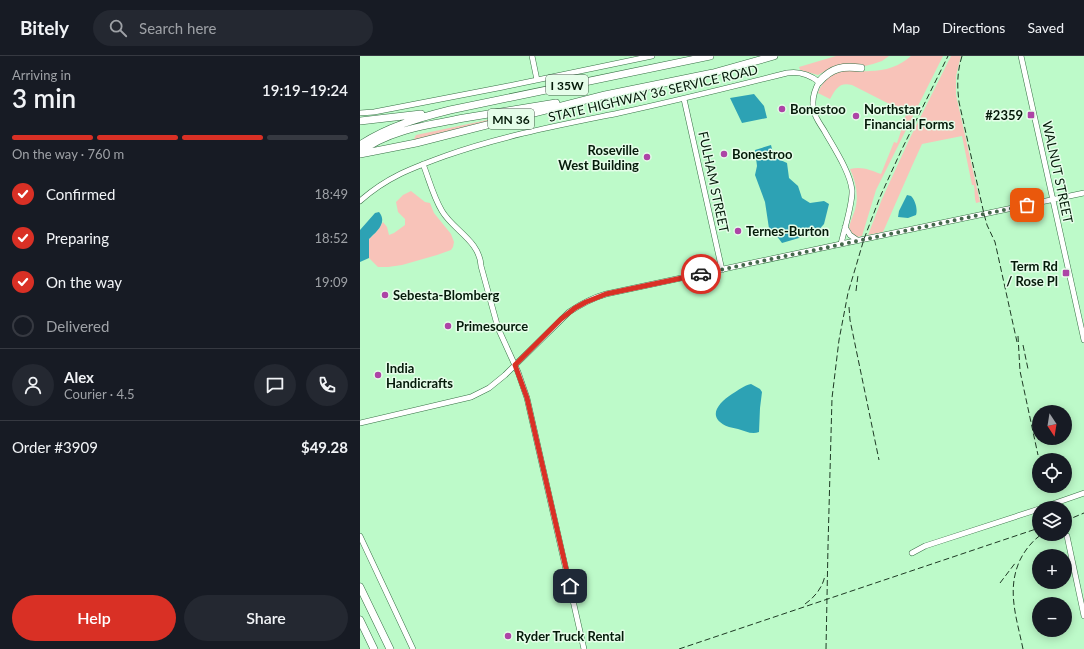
<!DOCTYPE html>
<meta charset="utf-8">
<style>
body{margin:0;font-family:Lato,sans-serif;background:#242831;color:#f1f3f6;height:100vh;display:flex;flex-direction:column;font-size:15px;white-space:nowrap}
*{box-sizing:border-box;margin:0}
p{font-size:13px;color:#9ea1a6}
.icon{flex:none;width:22px;height:22px;fill:none;stroke:currentColor;stroke-width:2;stroke-linecap:round;stroke-linejoin:round}
.map{position:relative;flex:1;overflow:hidden}
.panel{display:flex;flex-direction:column;background:#171b24;width:360px}
.panel>*{flex:none}
.needle{width:26px;rotate:168deg}
.buttons{position:absolute;left:672px;top:349px;display:grid;gap:8px}
.buttons a{display:grid;place-items:center;width:40px;height:40px;border-radius:50%;background:#171b24;box-shadow:0 2px 10px #0003;font-size:20px}
.pin{position:absolute;display:grid;place-items:center;width:34px;height:34px;color:#fff;margin:-17px;border-radius:8px;box-shadow:0 2px 6px #0006}
.courier{position:absolute;display:grid;place-items:center;width:40px;height:40px;margin:-20px;border:3px solid #d93025;border-radius:50%;background:#fff;color:#222;box-shadow:0 1px 5px #0007}
.summary em{font-style:normal;font-weight:600}
.summary div{display:flex;flex-direction:column-reverse}
.summary{display:flex;align-items:center;justify-content:space-between;height:68px;padding:0 12px}
h1{font-size:26px;font-weight:600;line-height:30px}
.bar{display:grid;grid-template-columns:repeat(4,1fr);gap:6px 4px;align-content:center;height:48px;padding:0 12px}
.bar i{height:5px;border-radius:3px;background:#363941}
.bar .current{background:#d93025}
.bar p{grid-column:span 4}
.line{display:flex;align-items:center;gap:10px;padding:0 12px;border-top:1px solid #363941}
.line div{flex:1}
.round{display:grid;place-items:center;flex:none;width:42px;height:42px;border-radius:21px;background:#242831}
ol{padding:0 12px;list-style:none}
li{display:flex;align-items:center;gap:12px;height:44px}
li p{margin-inline-start:auto}
li .icon{padding:4px;border-radius:50%;background:#d93025;color:#fff;stroke-width:4}
li:last-child{color:#9ea1a6}
li i{width:22px;height:22px;border:2px solid #363941;border-radius:50%}
.primary-button{display:flex;gap:8px;margin-top:auto;padding:8px 12px}
.primary-button a{flex:1;height:46px;border-radius:24px;background:#d93025;color:#fff;font-size:16px;font-weight:600;line-height:46px;text-align:center}
.primary-button a+a{background:#242831;color:#f1f3f6}
header{display:flex;align-items:center;gap:24px;box-sizing:border-box;height:56px;padding:0 20px;background:#171b24;border-bottom:1px solid #363941}
header strong{font-size:19px}
nav{display:flex;gap:22px;margin-inline-start:auto;font-size:14px}
.search{width:280px;height:36px;background:#242831;display:flex;align-items:center;gap:10px;box-sizing:border-box;padding:0 14px;border-radius:22px;color:#9ea1a6;font-size:15px}
main{display:flex;flex:1;min-height:0}
.map>svg:first-child{display:block}
.green{fill:#f8c3b9}
.water{fill:#2da2b4}
.lines{fill:none;stroke-linecap:round;stroke-linejoin:round}
.minor-casing{stroke:#377045;stroke-width:6}
.highway-casing{stroke:#377045;stroke-width:8}
.minor{stroke:#fff;stroke-width:5}
.highway{stroke:#fff;stroke-width:7}
.rail{stroke:#1e3924;stroke-width:1;stroke-dasharray:6 3;stroke-linecap:butt}
.done{stroke:#45684c;stroke-width:4;stroke-dasharray:0 7.2}
.route{stroke:#d93025;stroke-width:5}
.poi-dot{fill:#ad44a6;stroke:#e5fde9;stroke-width:1.5}
.labels{text-anchor:middle;dominant-baseline:central;stroke-width:3;stroke-linejoin:round;paint-order:stroke}
.shield{fill:#e5fde9;stroke:#485e4c;stroke-width:1}
.shield-label{font-size:12px;font-weight:bold;fill:#041a09}
.street-label{font-size:13px;fill:#041a09;stroke:#e5fde9}
.poi-label{font-size:13px;font-weight:bold;fill:#041a09;stroke:#e5fde9;text-anchor:start}
</style>
<header>
<strong>Bitely</strong>
<div class="search"><svg class="icon" aria-label="search" viewBox="0 0 24 24"><circle cx="10" cy="10" r="6"/><path d="M15 15l6 6"/></svg>Search here</div>
<nav><a>Map</a><a>Directions</a><a>Saved</a></nav>
</header>
<main>
<section class="panel">
<div class="summary"><div><h1>3 min</h1><p>Arriving in</p></div><em>19:19–19:24</em></div>
<div class="bar"><i class="current"></i><i class="current"></i><i class="current"></i><i></i><p>On the way · 760 m</p></div>
<ol>
<li><svg class="icon" aria-label="check" viewBox="0 0 24 24"><path d="M5 12l5 5 9-10"/></svg>Confirmed<p>18:49</p></li>
<li><svg class="icon" aria-label="check" viewBox="0 0 24 24"><path d="M5 12l5 5 9-10"/></svg>Preparing<p>18:52</p></li>
<li><svg class="icon" aria-label="check" viewBox="0 0 24 24"><path d="M5 12l5 5 9-10"/></svg>On the way<p>19:09</p></li>
<li><i></i>Delivered</li>
</ol>
<div class="line" style="height:72px"><a class="round"><svg class="icon" aria-label="person" viewBox="0 0 24 24"><circle cx="12" cy="8" r="4"/><path d="M4 21q1-7 8-7t8 7"/></svg></a><div><b>Alex</b><p>Courier · 4.5</p></div><a class="round"><svg class="icon" aria-label="chat" viewBox="0 0 24 24"><path d="M4 5h16v11H9l-5 4z"/></svg></a><a class="round"><svg class="icon" aria-label="phone" viewBox="0 0 24 24"><path d="M5 4h4l2 5-3 2q2 4 5 5l2-3 5 2v4C11 20 4 13 5 4z"/></svg></a></div>
<div class="line" style="height:52px"><div>Order #3909</div><b>$49.28</b></div>
<div class="primary-button"><a>Help</a><a>Share</a></div>
</section>
<div class="map">
<svg width="724" height="593" viewBox="0 0 724 593">
<rect width="100%" height="100%" fill="#bdfac9"/>
<path class="green" d="M476,0H529L522,5L513,8L505,10L488,8L469,13L458,19L440,14L439,11Z
M551,0H583L516,134L502,180L497,181L493,179L489,172C490,166 493,160 495,154C499,140 496,126 490,113C502,110 510,114 521,118L534,86L537,87L543,69L542,68L547,57L492,29C479,26 476,33 470,43L458,37C462,25 473,15 485,14C494,14 502,16 510,15C525,15 540,10 551,0Z
M591,0H601L596,20V39L620,146L616,147C614,141 615,135 614,129H612L602,80L562,88L552,110L523,176L508,179L522,143L550,82Z
M132,63V65L53,85L56,79Z
M51,135L65,146L70,147L74,157L91,178L94,186L93,191L91,194L77,199L42,209L28,211H18L9,202V183L17,175L23,166L27,171L29,179L34,177L45,169V163L38,156L36,146L43,139Z"/>
<path class="water" d="M394,38L404,50L407,62L382,67L370,42Z
M411,89L414,101L427,107L429,122L438,130L442,142L450,147L464,145L469,148L464,168L456,177H445L439,182L422,187L416,179H410L405,146L395,119L397,110L395,94Z
M547,139L551,140C555,144 558,153 556,159L548,162L538,161L539,155Z
M19,156C28,167 16,176 9,183V202L0,206V174L15,157Z
M391,328L400,333L402,336L400,352L399,376C392,379 385,375 378,373C375,372 372,372 369,371C346,362 357,348 372,338C379,334 383,330 391,328Z"/>
<g class="lines">
<defs>
<path id="minor" d="M172,0L177,24
M661,0L724,284
M324,43L362,214
M0,57L14,56L143,31L292,0
M63,108C69,123 73,140 82,155C93,174 120,185 121,210L138,272L158,316L167,342L224,593
M0,145C27,121 52,112 85,100C141,80 200,69 259,57C315,45 371,31 427,17C439,15 449,18 459,26C454,35 451,44 454,55C455,62 461,69 465,76C474,92 490,116 492,134C493,147 484,174 481,188
M485,171L490,179L497,184
M0,367L111,341L129,332L145,319L209,256C221,248 232,242 246,238L481,188L724,137
M681,452L724,437
M0,480L53,593
M707,480L724,560
M552,497L565,490L679,453"/>
<path id="highway" d="M459,26C472,11 483,10 501,12
M0,65L61,58
M0,89C27,71 58,62 90,54L350,0
M0,96C30,73 69,69 104,62C135,57 165,52 196,47
M0,98L56,87L245,39L353,17L414,0
M0,531L30,593
M0,564L14,593"/>
</defs>
<use href="#minor" class="minor-casing"/>
<use href="#highway" class="highway-casing"/>
<use href="#minor" class="minor"/>
<use href="#highway" class="highway"/>
<path class="rail" d="M602,0C597,16 597,30 599,46L624,158L627,169L635,186L657,286
M496,235L498,219
M489,251L490,264L519,404
M658,280L660,315L678,399
M663,289L668,313
M705,465L724,457
M640,527L656,506
M445,548C455,541 463,531 465,519
M319,593L679,472
M466,593L468,490L472,342L479,284L488,237L504,183L520,141L541,95L588,0
M663,593C657,563 646,534 660,504C665,494 672,485 682,478"/>
</g>
<g class="lines">
<path class="done" d="M341,218L667,149"/>
<path class="route" d="M210,530L167,342L155,309L201,263L215,252L226,246L246,238L341,218"/>
</g>
<g class="poi-dot">
<circle cx="422" cy="53" r="4"/>
<rect x="667" y="55" width="8" height="8" rx="2"/>
<circle cx="496" cy="60" r="4"/>
<circle cx="364" cy="98" r="4"/>
<circle cx="287" cy="101" r="4"/>
<circle cx="378" cy="175" r="4"/>
<rect x="702" y="213" width="8" height="8" rx="2"/>
<circle cx="25" cy="239" r="4"/>
<circle cx="88" cy="270" r="4"/>
<circle cx="18" cy="319" r="4"/>
<circle cx="148" cy="580" r="4"/>
</g>
<g class="labels">
<g class="shield">
<rect x="186" y="19" width="42" height="20" rx="3"/>
<rect x="128" y="53" width="46" height="20" rx="3"/>
</g>
<g class="shield-label">
<text x="207" y="29">I 35W</text>
<text x="151" y="63">MN 36</text>
</g>
<g class="street-label">
<text transform="translate(293 37) rotate(-13)">STATE HIGHWAY 36 SERVICE ROAD</text>
<text transform="translate(698 116) rotate(78)">WALNUT STREET</text>
<text transform="translate(354 126) rotate(78)">FULHAM STREET</text>
</g>
<g class="poi-label">
<text x="430" y="53">Bonestoo</text>
<text x="504" y="53">Northstar<tspan x="504" dy="15">Financial Forms</tspan></text>
<text x="663" y="59" text-anchor="end">#2359</text>
<text x="279" y="94" text-anchor="end">Roseville<tspan x="279" dy="15">West Building</tspan></text>
<text x="372" y="98">Bonestroo</text>
<text x="386" y="175">Ternes-Burton</text>
<text x="698" y="210" text-anchor="end">Term Rd<tspan x="698" dy="15">/ Rose Pl</tspan></text>
<text x="33" y="239">Sebesta-Blomberg</text>
<text x="96" y="270">Primesource</text>
<text x="26" y="312">India<tspan x="26" dy="15">Handicrafts</tspan></text>
<text x="156" y="580">Ryder Truck Rental</text>
</g>
</g>
</svg>
<div class="buttons">
<a><svg class="needle" viewBox="-14 -14 28 28"><path d="M0-13l5 13h-10z" fill="#e53935"/><path d="M0 13l5-13h-10z" fill="#9ea1a6"/></svg></a>
<a><svg class="icon" aria-label="locate" viewBox="0 0 24 24"><circle cx="12" cy="12" r="6"/><path d="M12 2v4M12 18v4M2 12h4M18 12h4"/></svg></a>
<a><svg class="icon" aria-label="layers" viewBox="0 0 24 24"><path d="M12 4l9 5-9 5-9-5zM3 14l9 5 9-5"/></svg></a>
<a>+</a>
<a>−</a>
</div>
<div class="pin" style="left:667px;top:149px;background:#ea580c"><svg class="icon" aria-label="bag" viewBox="0 0 24 24"><path d="M5 8h14l-1 12H6zM9 8a3 3 0 0 1 6 0"/></svg></div>
<div class="pin" style="left:210px;top:530px;background:#1f2937"><svg class="icon" aria-label="home" viewBox="0 0 24 24"><path d="M3 11l9-7 9 7M6 9v11h12V9"/></svg></div>
<div class="courier" style="left:341px;top:218px"><svg class="icon" aria-label="car" viewBox="0 0 24 24"><path d="M5 17H2v-5l4-1 3-4h7l3 4 3 1v5h-3M9 17h6M6 11h13"/><circle cx="7" cy="17" r="2"/><circle cx="17" cy="17" r="2"/></svg></div>
</div>
</main>
